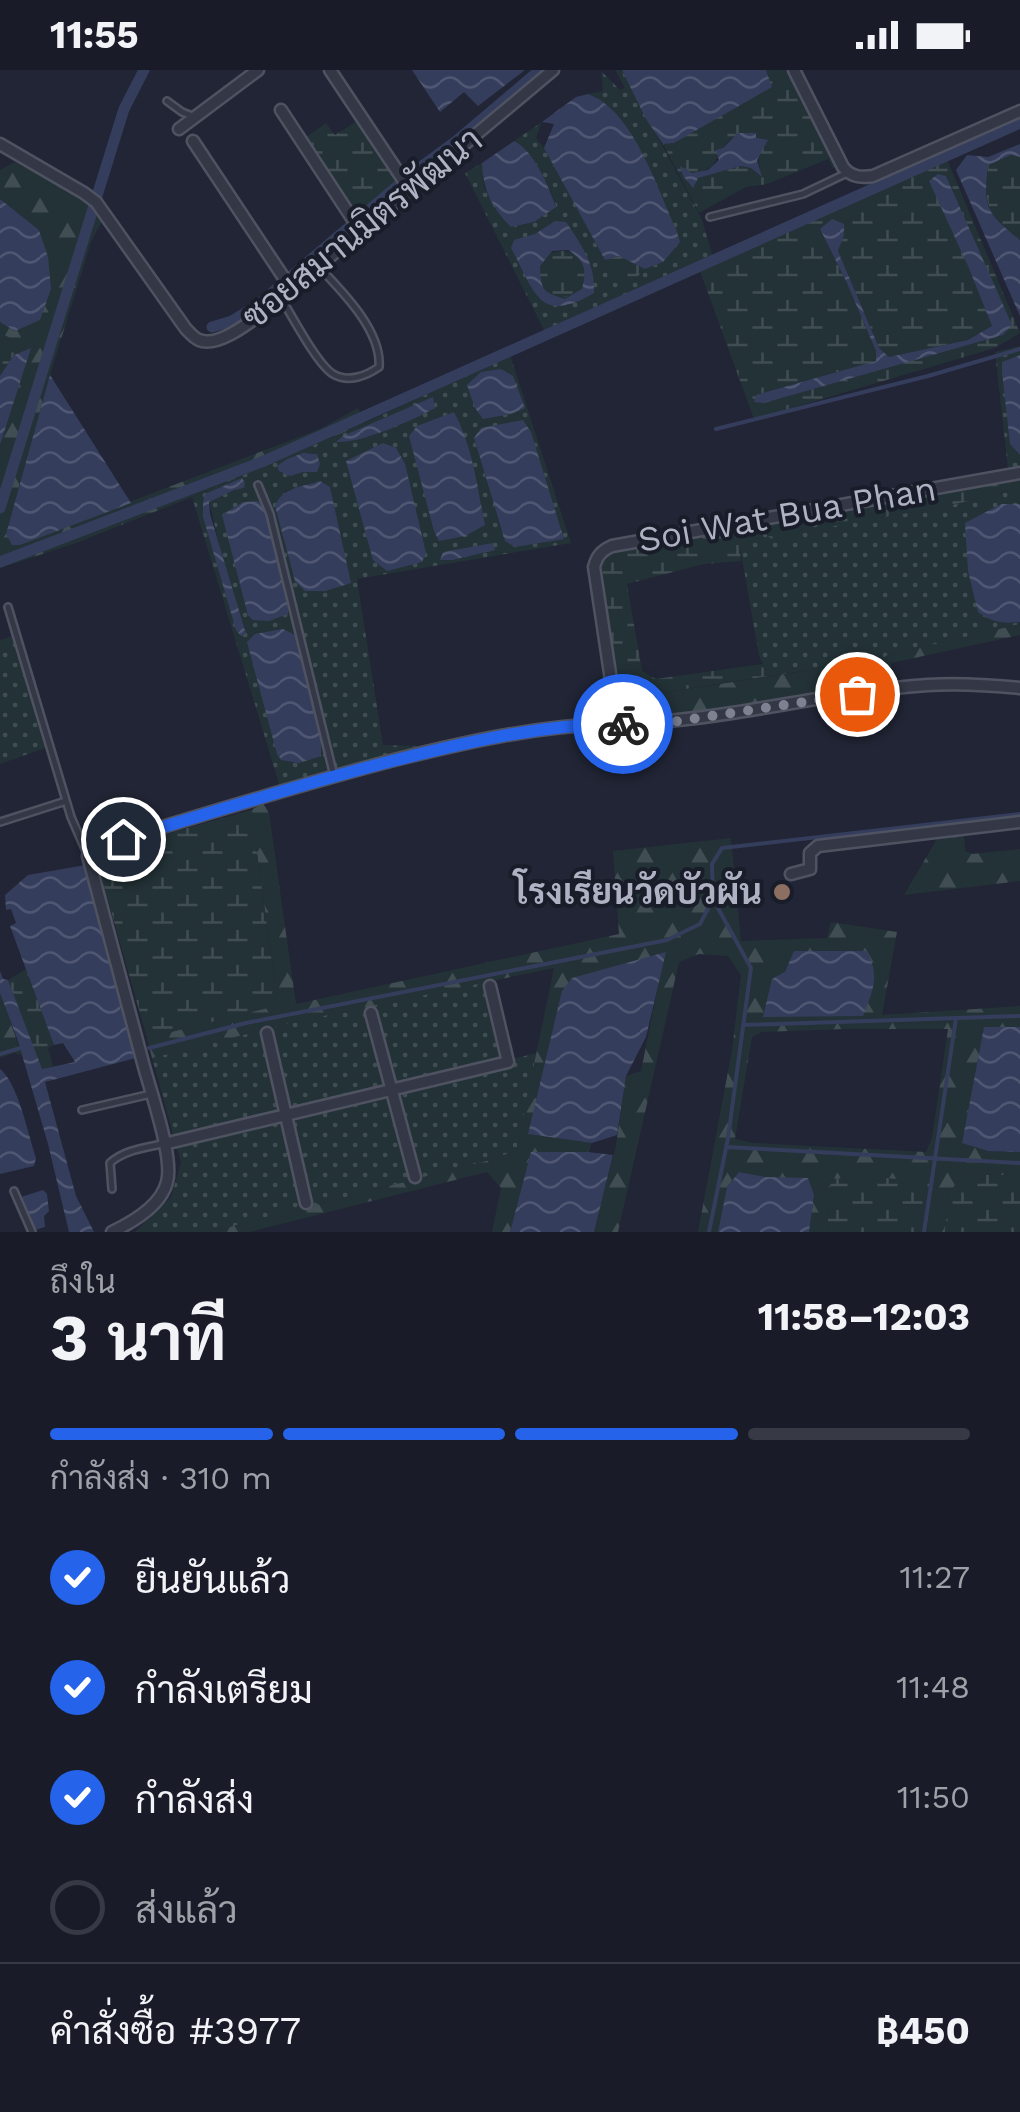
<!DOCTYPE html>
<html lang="th">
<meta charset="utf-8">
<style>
body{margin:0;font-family:"Work Sans",Sarabun,sans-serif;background:#262934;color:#f1f3f6;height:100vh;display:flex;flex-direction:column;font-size:38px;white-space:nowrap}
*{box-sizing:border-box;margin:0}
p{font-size:32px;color:#9fa1a8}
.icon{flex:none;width:55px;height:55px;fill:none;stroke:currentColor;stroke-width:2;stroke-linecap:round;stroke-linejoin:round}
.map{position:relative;height:1162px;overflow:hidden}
.side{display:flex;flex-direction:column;background:#191c28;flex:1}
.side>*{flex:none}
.pin{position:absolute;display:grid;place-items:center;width:85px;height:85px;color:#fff;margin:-42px;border:5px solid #fff;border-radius:50%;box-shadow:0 2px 10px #0007}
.courier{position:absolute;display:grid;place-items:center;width:100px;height:100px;margin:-50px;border:8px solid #2563eb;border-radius:50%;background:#fff;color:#222;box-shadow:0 2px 12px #0007}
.head em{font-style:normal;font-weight:700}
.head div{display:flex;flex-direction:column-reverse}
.head{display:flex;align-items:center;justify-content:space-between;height:170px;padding:0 50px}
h1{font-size:65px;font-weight:700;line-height:75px}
.bar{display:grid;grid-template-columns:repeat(4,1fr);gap:15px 10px;align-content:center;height:120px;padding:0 50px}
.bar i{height:12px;border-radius:8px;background:#373a45}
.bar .selected{background:#2563eb}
.bar p{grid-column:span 4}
.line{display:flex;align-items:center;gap:25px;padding:0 50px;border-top:2px solid #373a45}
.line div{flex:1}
ol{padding:0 50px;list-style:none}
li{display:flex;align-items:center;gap:30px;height:110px}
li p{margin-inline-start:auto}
li .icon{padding:10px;border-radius:50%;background:#2563eb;color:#fff;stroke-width:4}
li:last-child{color:#9fa1a8}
li i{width:55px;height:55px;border:5px solid #373a45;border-radius:50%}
.status{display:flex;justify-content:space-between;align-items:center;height:70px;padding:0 50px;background:#191c28;direction:ltr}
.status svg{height:28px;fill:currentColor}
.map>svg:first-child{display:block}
.grass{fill:url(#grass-dots);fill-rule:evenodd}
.forest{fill:url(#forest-firs);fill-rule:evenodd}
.wetland{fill:url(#wetland-marsh);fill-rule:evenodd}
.water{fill:url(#water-waves);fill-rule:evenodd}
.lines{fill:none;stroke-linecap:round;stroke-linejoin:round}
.stream{stroke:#353d5c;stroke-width:4}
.canal{stroke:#353d5c;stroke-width:11}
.service-casing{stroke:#4e5261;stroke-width:10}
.minor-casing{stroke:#4e5261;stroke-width:15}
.service{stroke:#343846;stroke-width:5}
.minor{stroke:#343846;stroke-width:10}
.done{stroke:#7d8191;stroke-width:10;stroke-dasharray:0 18}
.route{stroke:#2563eb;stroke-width:12}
.education-dot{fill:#8d6e63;stroke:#191d2a;stroke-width:4}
.labels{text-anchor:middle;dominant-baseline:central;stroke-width:8;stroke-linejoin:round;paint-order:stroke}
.street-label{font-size:35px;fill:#aeb2c3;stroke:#191d2a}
.poi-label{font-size:35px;font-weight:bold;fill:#aeb2c3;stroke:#191d2a;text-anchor:end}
</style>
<div class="status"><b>11:55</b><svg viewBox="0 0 49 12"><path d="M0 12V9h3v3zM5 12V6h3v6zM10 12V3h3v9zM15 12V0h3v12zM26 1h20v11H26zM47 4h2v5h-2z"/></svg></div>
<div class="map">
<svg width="1020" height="1162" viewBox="0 0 1020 1162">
<defs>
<pattern id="grass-dots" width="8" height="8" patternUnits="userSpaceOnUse" patternTransform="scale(2.5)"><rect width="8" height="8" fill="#233237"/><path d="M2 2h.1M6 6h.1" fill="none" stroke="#404d52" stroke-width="1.8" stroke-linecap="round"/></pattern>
<pattern id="forest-firs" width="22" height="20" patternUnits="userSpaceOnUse" patternTransform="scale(2.5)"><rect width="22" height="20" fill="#233237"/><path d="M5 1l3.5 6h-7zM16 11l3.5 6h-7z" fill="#404d52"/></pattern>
<pattern id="wetland-marsh" width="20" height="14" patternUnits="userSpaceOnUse" patternTransform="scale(2.5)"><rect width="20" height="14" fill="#233237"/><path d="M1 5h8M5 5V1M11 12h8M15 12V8" fill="none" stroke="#404d52"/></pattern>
<pattern id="water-waves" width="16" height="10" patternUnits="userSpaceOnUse" patternTransform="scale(2.5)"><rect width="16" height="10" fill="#353d5c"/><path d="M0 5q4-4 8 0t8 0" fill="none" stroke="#505772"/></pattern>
</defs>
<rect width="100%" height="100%" fill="#212535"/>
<path class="grass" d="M615,0H622L702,150L715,194L548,268L465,103L482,93L484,117L511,157L534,152L556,136C548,114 535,83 514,71L542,52L536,68L544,78L605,190L608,203L634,210L645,199L663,192L596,27L588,24L603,21L601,1L620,20L625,18ZM555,151C579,174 595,187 593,223L535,164Z
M1020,276V285L1002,292L1010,374L1020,385V396L1008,399L995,282Z
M510,285L571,473L357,509L383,675L417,676L280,717L192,427L365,353ZM523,350L531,363L564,469L505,471L474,368ZM303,383L317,384V402H304L287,389ZM320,411L330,417L350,513L295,511L289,484L285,421ZM245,414L244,418L234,420L209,431L241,566L236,559L203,447L206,424Z
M1020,419V434H1001L1010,553L1020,552V554L886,586L883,589L769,606L759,586L738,465L762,461L795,465L807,456L821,452L824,457L947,436Z
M13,566L45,678L0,694V570Z
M493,910L512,989L537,983L516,1081L490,1090L210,1162H135L171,1127L181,1093L152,988L293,952Z"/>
<path class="forest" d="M15,92C47,109 80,122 102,151L91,172L50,305L6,463L12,474H20L320,359L358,338L365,353L192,427L76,473L0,498V375L30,279L0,263V252L15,261L39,160L0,129V100Z
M1020,554V565L891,593L893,611L701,642L655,648H626L623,633L635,627L883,589L886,586Z
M263,733L269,743L296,934L619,864L613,781L731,768L741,871L827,868L831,852L897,862L882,945L1020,936V957L984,958L962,1072L988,1081L1020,1082V1107L965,1101L949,1124L945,1162H927L932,1112L831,1109L827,1162H809L814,1125L765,1107L739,1102L727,1117L718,1162H698L732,980L741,905L728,886L699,884L679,892L618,1162H594L616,1075L626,1006L641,1001L665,882L528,1064L592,1073L588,1082H531L510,1162H492L501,1118L487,1102L249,1162H210L490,1090L516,1081L554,898L294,952L152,988L147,968L268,937L275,913L251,740ZM845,959H948L932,1068L926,1082L753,1073L735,1069L752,967L762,962Z
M964,766L965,781L972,784L1020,779V811L904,825L937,769Z
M0,923L22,985L14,983L0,988Z"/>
<path class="wetland" d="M766,0H788L838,97L833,98L828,89L767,114L746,117L699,143L663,74L674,73L769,6ZM738,63L755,64L761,106L751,98L741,96L698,108L682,97L692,103C718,99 712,93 724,76C728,71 734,68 738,63Z
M357,51L404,119L363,153L358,150L305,68L326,53L335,65Z
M1011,85L1020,87V170C987,143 984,139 988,95Z
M946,87L1020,263L995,278L754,349L700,201ZM946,106L1011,256L1003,265L764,333L756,325L876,291V281L846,211L820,160L844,165L838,181L879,278L889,287L968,270L992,256L968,196Z
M539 204a23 23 0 1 1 46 0a23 23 0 1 1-46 0Z
M619,186L645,199L634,210H617L608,203L605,190Z
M0,263L31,278L14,285L0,306Z
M1020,407V419L947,436L823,458L821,452L807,456L795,465L774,471L762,461L739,465L741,491L704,494L627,514L642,601L656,609L763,594L769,606L635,627L623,632L600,518L598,495L611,484L631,476Z
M251,740L275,914L268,938L147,968L102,809L101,791L110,780Z
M26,899L54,975L48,978L53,996L42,999L37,991L8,910Z
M965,1101L1020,1107V1162H945L949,1123Z
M862,1106L932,1112L927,1162H827L831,1109Z"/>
<path class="water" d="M412,0H525L478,36L464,22L440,42Z
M622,0H766L772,17L674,73L663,74L646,49Z
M588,24C633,40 657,118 676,159L680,172L663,192L645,199L619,186L605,190L544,78L554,54L542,52L576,27Z
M738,63H756V68L768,70L757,90L762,107L751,98L741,96L698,108L693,118L683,106L680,96L692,103L708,100L719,90L716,80L723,78Z
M514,71C535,82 548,115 556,137L534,152L511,157C492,138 483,120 482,93Z
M1020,74V87L1011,85L988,95C983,139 987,143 1020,170V246L956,100L967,85L988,87Z
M938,104L946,106L1012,255L1003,265L764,333L754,332L756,325L876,291V281L846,211L820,159L832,149L844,154V165L838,181L879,278L889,287L968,270L992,256L968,196L929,111Z
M0,129L39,160L48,187L51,219L40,250L15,261L0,252Z
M555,151L566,152C582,176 595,193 594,223C538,256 535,221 511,178L514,170L535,164ZM568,180C585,191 587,199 582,219L565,229C542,222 541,220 540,196L552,181Z
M31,278L0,375V306L14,285Z
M1020,285V385L1010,374L1002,302V292Z
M501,299L513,306L525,338L511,344L483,349L475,338L467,315L481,302Z
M50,305L131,433L20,475H12L6,464Z
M433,327L435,338C413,350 360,374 336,372L343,366Z
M454,342C473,377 477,417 485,455L465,466L439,471L434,461L409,366L417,356Z
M523,350L531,362L564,469L515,477L505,471L474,368L481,358Z
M383,373L396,378L405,394L426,483L422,492L387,501L373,490L346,391Z
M303,383L317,384L320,394L317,402H303L290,406L279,401L277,396L287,389Z
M242,408L245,413L244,418L234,420L209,432L210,444L246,564L241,566L236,560L203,447V432L205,424Z
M320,411L330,417L351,513L325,521H305L295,511L275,436C282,417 302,417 320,411Z
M258,431L265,440L288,534V544L269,551L253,550L248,545L222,445L243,432Z
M1001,434H1020V552C1003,554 991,552 978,542L968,501L965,453Z
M493,473L495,480L452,490H440L443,482Z
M283,559L295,565L321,670V686L299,693L281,690L277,684L247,572L255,564Z
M86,795L136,988L45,1012L76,1126L94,1162H69L48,1074L18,971L0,923V901L3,909L8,910L42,999L75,992L63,973L54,975L10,856L16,853L11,839L6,840L5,825L28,805Z
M794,881H867C880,907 873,920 863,946L763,947L772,909L785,902Z
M666,882L646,967L626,1006L617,1065L592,1073L528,1064L562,921L572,908Z
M984,957H1020V1082L988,1081L962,1073Z
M0,999C18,1013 28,1064 36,1088L34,1096L0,1104Z
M531,1082H588L613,1085L594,1162H510Z
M739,1102L765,1107L808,1108L814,1125L809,1162H718L727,1117Z
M43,1120L47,1124L49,1141L44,1146L45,1157L35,1160L32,1157L21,1127Z"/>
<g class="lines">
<path class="stream" d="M716,359L928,306L1020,279
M743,955L1020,946
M149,978L246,953L667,870L700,854L713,829
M0,984L24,977
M726,1077L1020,1093
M709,1162L728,1068L751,898L713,829L712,794L722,778L1020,744
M924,1162L956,948"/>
<path class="canal" d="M212,257L232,251L255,237L414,102L455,72L540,0
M0,438L124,39L144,0
M0,492L264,391L1020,53"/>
<defs>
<path id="service" d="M167,31L182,42L195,47
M710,147L803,124L847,103
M281,228C292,246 317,294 333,304C348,313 366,306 379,297C382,261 342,221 319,197
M258,415L270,444L334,706
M8,537L71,747L88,786
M0,752L66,731
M82,1040L151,1024
M112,1119L110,1093C124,1080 144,1078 162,1074
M14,1121L32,1162"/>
<path id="minor" d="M330,0L410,120
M794,0L843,97C851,107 861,108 873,106L1020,41
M281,40L361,162
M179,59L258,0
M193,71L292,220
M0,74L84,123L96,132L186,259C189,262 194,268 199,270C218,278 250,252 265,241L553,0
M603,654C713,655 819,622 928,615C959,613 990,615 1020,618
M791,804L810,799V783L818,776L1020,752
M371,943L415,1107
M267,963L306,1133
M164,1074L508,992L490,916
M112,1162C133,1152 161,1136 167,1112C174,1087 150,1020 143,993C124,924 107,855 88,786L104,776L123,769C215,741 305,713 398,689C466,672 533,657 603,654L613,641L614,630L594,497C597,486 601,481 612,476L1020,403"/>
</defs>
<use href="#service" class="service-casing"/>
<use href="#minor" class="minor-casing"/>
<use href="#service" class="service"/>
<use href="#minor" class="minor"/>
</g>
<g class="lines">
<path class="done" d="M623,654L672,652L857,624"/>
<path class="route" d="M123,769C214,742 304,713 396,690C471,671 545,654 623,654"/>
</g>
<circle class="education-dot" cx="782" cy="822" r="10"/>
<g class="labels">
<g class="street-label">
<text transform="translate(362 158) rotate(-39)">ซอยสมานมิตรพัฒนา</text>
<text transform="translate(787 444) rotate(-10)">Soi Wat Bua Phan</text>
</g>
<g class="poi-label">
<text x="762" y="822">โรงเรียนวัดบัวผัน</text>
</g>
</g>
</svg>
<div class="pin" style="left:857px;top:624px;background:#ea580c"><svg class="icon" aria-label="bag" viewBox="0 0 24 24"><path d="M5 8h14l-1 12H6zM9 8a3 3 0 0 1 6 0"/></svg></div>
<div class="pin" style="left:123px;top:769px;background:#1f2937"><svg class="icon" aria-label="home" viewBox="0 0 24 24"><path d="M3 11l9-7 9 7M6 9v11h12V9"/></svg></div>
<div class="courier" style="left:623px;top:654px"><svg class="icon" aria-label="bike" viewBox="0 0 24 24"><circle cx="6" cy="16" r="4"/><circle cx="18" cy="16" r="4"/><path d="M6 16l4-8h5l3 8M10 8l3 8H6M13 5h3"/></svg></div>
</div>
<section class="side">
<div class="head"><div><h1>3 นาที</h1><p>ถึงใน</p></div><em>11:58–12:03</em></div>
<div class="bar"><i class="selected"></i><i class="selected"></i><i class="selected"></i><i></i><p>กำลังส่ง · 310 m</p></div>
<ol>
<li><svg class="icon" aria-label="check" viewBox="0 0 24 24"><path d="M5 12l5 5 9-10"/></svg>ยืนยันแล้ว<p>11:27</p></li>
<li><svg class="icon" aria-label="check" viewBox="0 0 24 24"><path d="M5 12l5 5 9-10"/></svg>กำลังเตรียม<p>11:48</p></li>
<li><svg class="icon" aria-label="check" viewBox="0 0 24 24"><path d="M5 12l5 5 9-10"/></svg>กำลังส่ง<p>11:50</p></li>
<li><i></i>ส่งแล้ว</li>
</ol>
<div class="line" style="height:130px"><div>คำสั่งซื้อ #3977</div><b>฿450</b></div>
</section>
